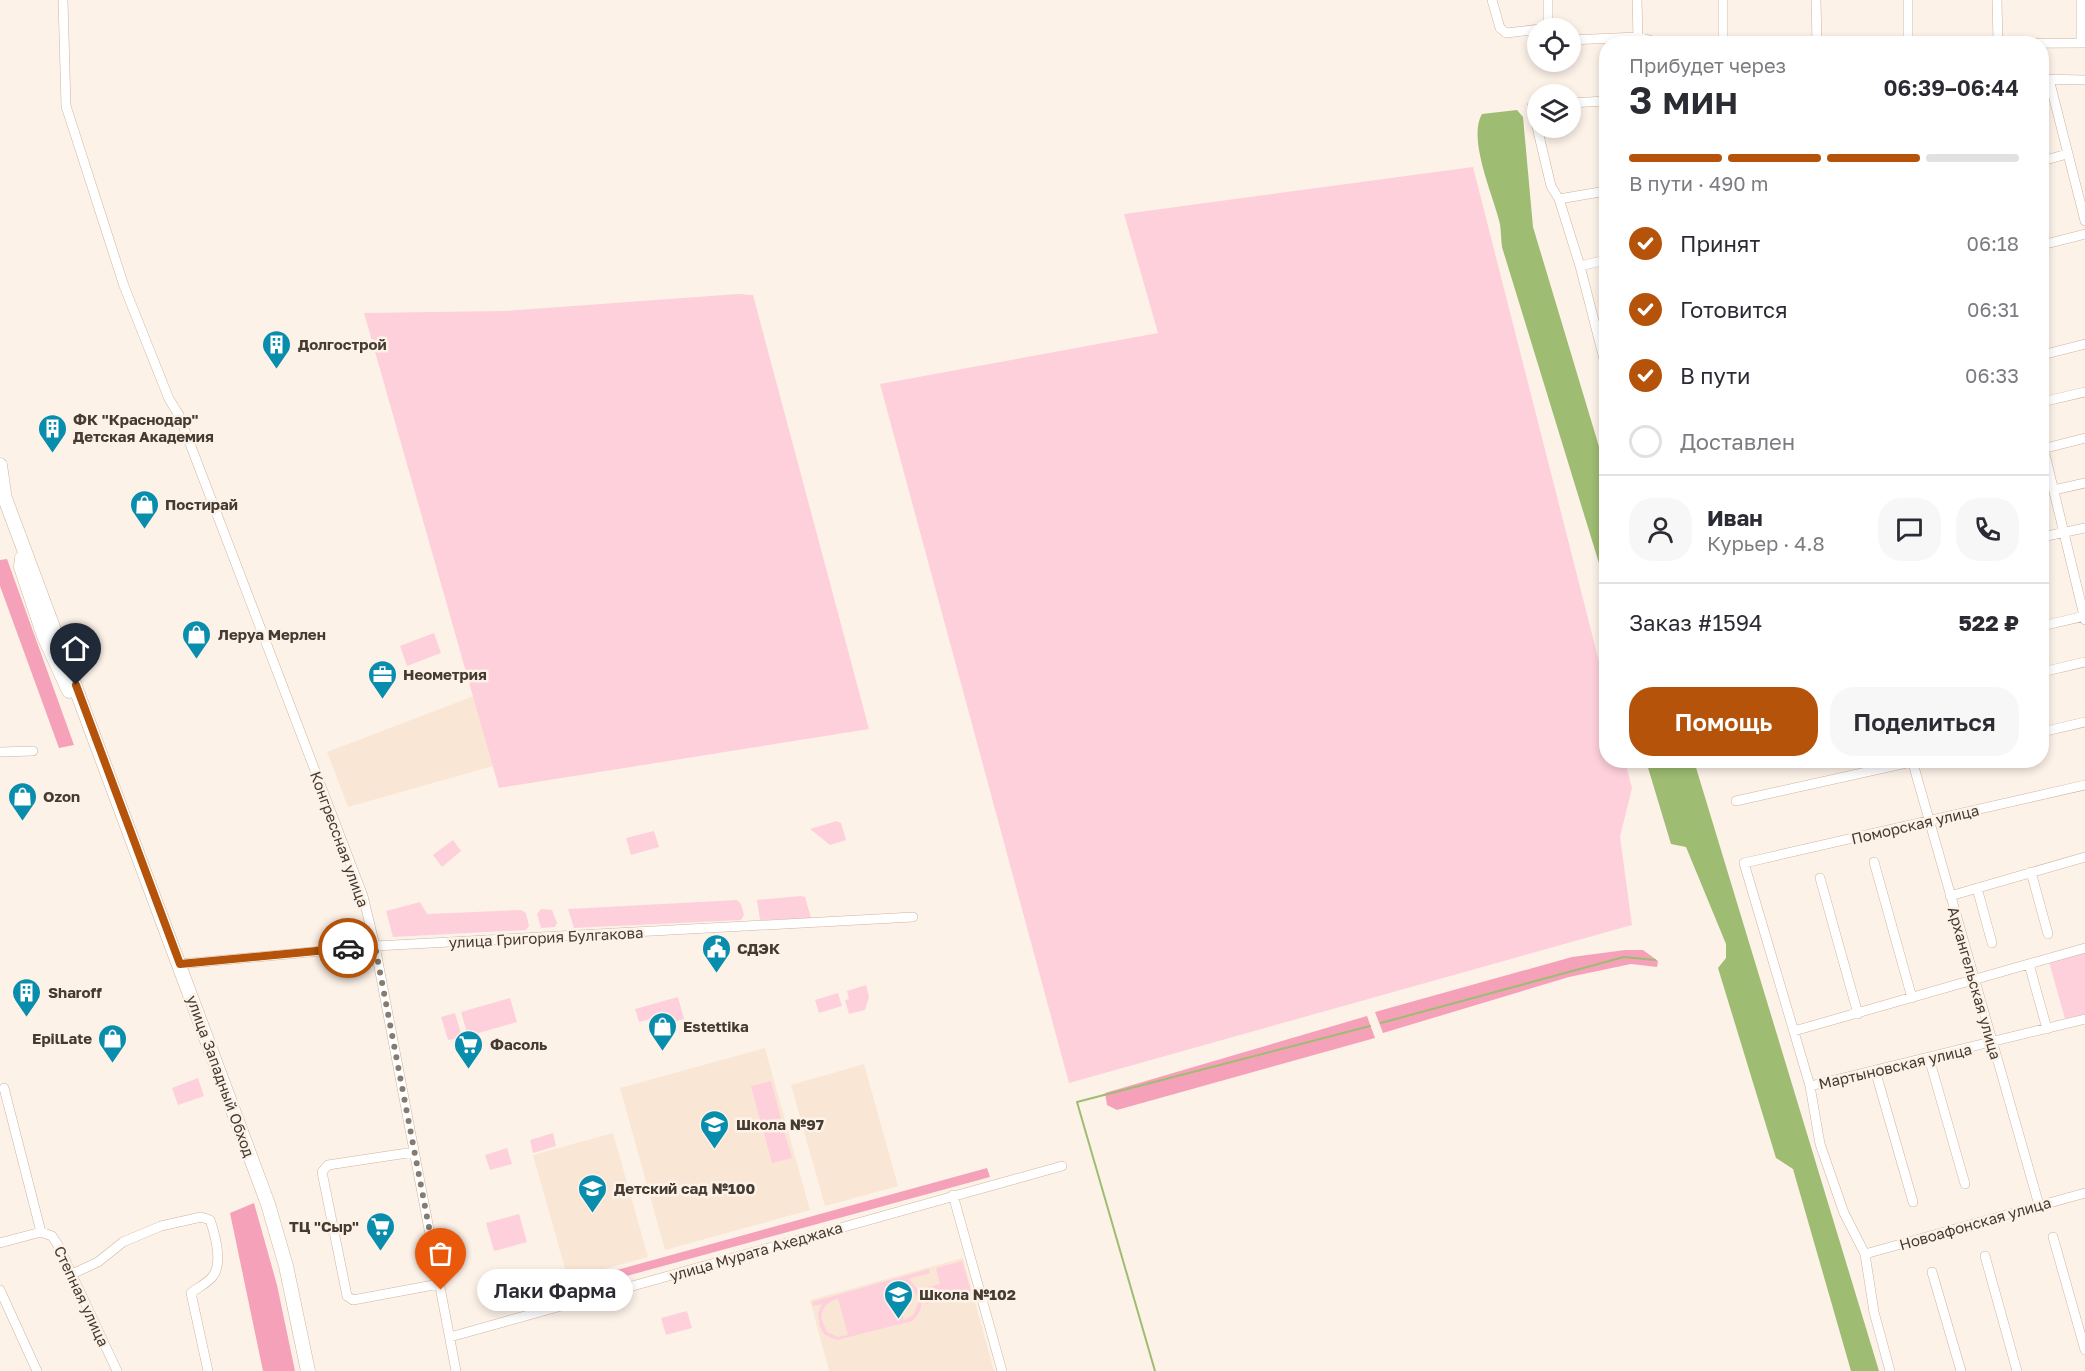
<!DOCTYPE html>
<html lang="ru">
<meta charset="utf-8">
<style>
body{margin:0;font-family:"Golos Text",sans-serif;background:#f7f7f7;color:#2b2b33;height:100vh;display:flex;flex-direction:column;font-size:22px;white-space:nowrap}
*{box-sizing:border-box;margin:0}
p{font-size:20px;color:#7c7c81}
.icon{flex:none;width:33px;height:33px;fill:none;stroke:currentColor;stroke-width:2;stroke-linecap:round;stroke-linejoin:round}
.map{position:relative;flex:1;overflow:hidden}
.details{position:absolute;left:1599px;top:36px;width:450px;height:732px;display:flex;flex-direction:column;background:#fff;border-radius:24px;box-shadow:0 3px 9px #0003}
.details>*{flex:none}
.controls{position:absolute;left:1527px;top:18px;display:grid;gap:12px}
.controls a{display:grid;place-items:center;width:54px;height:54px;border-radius:50%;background:#fff;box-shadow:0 3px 9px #0003;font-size:30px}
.pin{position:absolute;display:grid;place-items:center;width:51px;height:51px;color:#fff;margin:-62px -26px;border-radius:50% 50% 50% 0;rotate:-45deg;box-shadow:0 0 6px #0007}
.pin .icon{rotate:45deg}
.courier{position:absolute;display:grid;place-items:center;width:60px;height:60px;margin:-30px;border:4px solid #b45309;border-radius:50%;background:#fff;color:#222;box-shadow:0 2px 8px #0007}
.bubble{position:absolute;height:42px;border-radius:21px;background:#fff;box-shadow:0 3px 9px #0003;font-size:20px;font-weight:600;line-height:42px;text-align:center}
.overview em{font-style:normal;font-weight:600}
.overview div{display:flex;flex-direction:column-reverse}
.overview{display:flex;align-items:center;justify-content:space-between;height:102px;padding:0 30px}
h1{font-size:39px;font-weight:600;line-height:45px}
.bar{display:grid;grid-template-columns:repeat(4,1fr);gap:9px 6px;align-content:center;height:72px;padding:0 30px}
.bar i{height:8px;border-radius:4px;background:#e1e1e2}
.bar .on{background:#b45309}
.bar p{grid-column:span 4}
.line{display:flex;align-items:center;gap:15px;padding:0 30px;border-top:2px solid #e1e1e2}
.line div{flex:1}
.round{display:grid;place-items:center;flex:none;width:63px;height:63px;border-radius:24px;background:#f7f7f7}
ol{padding:0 30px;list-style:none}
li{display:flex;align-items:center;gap:18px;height:66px}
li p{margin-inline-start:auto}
li .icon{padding:6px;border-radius:50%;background:#b45309;color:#fff;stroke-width:4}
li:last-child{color:#7c7c81}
li i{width:33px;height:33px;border:3px solid #e1e1e2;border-radius:50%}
.primary-button{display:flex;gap:12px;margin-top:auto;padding:12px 30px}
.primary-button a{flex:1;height:69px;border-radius:24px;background:#b45309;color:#fff;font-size:24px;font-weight:600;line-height:69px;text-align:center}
.primary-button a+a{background:#f7f7f7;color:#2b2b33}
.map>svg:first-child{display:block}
.built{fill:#fae6d4}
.green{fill:#fed0dc;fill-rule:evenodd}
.forest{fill:#f6a1ba}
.water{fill:#9ebc72}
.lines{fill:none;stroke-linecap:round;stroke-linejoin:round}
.stream{stroke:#9ebc72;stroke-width:2}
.minor-casing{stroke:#ceb49d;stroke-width:10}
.highway-casing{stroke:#ceb49d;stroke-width:15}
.minor{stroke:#fff;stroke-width:9}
.highway{stroke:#fff;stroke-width:14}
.done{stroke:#857b71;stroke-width:6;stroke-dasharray:0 10.8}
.route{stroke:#b45309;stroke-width:8}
.labels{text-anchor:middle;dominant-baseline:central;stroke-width:5;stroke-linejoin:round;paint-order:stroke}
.poi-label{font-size:15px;font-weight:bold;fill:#453b31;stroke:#fdf2e8;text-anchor:start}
.street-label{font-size:15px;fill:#453b31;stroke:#fdf2e8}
</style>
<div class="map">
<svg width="2085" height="1371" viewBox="0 0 2085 1371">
<rect width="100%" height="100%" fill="#fdf2e8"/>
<path class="built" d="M474,696L493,766L348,807L327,752Z
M765,1048L810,1210L665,1250L620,1088Z
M864,1064L898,1186L825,1206L791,1085Z
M613,1133L648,1257L568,1279L533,1155Z
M963,1258L994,1371H829L810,1300Z"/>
<path class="green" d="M1473,167L1606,689V760L1625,761L1632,788L1620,837L1632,925L1069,1083L880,384L1158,333L1124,214Z
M738,294L753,295L869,729L499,788L364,313L503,311Z
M434,633L441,653L407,666L400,646Z
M837,821L841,823L846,840L830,845L810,829Z
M654,831L659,847L631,855L626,838Z
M453,840L461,851L442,867L433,855Z
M800,896L805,897L811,918L760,920L757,900Z
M737,900L741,904L744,915L741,920L574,928L568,909Z
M420,902L427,914L521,910L526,913L529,926L526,930L393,937L386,911Z
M541,909L552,910L557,923L555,927L541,928L537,914Z
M2085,952V1014L2065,1019L2049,962Z
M866,985L869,997L865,1010L849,1014L845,1000L849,999L847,991Z
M838,993L842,1006L819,1013L815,1000Z
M678,997L684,1019L657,1027L654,1018L639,1022L635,1009Z
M510,998L517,1022L468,1036L461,1012Z
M455,1013L462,1037L448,1040L441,1017Z
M198,1078L204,1096L178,1105L172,1088Z
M771,1081L781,1118L761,1124L751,1086Z
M781,1121L792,1158L772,1163L762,1126Z
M553,1133L556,1146L533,1153L530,1140Z
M507,1148L512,1164L490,1170L485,1155Z
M519,1214L527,1242L494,1251L486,1223Z
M962,1261L971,1291L926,1304L922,1289L940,1284L936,1268Z
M929,1269L930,1273L908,1279C923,1290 927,1308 912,1321L837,1340L825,1335L820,1327L818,1313L822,1304L813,1306L812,1302ZM900,1281L912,1286L919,1301L913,1315L904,1320L893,1283ZM838,1299L848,1335L838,1337L827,1332L821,1318C822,1307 828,1301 838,1299Z
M687,1311L692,1328L666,1335L661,1318Z"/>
<path class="forest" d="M7,559L74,745L59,748L0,586V560Z
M1625,950H1643L1658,961L1657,967L1631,964L1569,977L1383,1033L1375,1012L1572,957Z
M1367,1016L1375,1038L1117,1110L1107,1105L1105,1093Z
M987,1168L990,1177L608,1281L606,1273Z
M254,1203L277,1285L295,1371H263L230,1213Z"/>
<path class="water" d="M1517,110L1523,117L1533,227L1606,470V586L1502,247C1501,239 1501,231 1500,224C1494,197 1467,139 1482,114Z
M1646,761H1694L1879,1371H1851L1793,1169L1776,1158L1718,968L1726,958V944L1686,847L1671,844Z"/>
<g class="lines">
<path class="stream" d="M1381,1023L1624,957L1655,960
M1155,1371L1077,1102L1370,1026"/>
<defs>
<path id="minor" d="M63,0L66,106L124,286L169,399L179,415L363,896L375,946L456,1371
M1492,0L1500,28L1506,33L1549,28
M1548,0V27
M1637,0L1638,37
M1816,0L1817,44
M1908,0V43
M1997,0L1998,42
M1570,40L1638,37L1657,42L1731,44
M1723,43V0
M2081,43V0
M1942,44L2085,43
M2042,79L2085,80
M2049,79L2085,221
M1570,103L1606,101
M1538,105L1532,106L1551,186L1559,199L1580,266L1606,367
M2042,161L2067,154
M1559,199L1606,191
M2042,245L2085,234
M1580,266L1606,260
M2042,355L2085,344
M2042,402L2085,392
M2042,442L2085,620
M2042,449L2085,438
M2054,490L2085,483
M2042,537L2085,528
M2042,626L2085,616
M2042,672L2085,662
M2042,732L2085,722
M0,752L33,751
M1912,760L2039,1205
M1736,801L1920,760
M1874,862L1912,998
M2031,872L2048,934
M1820,878L1858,1014
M1977,888L1992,943
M1950,896L2085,857
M180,964L375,946L913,917
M2029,964L2047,1029
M1794,1031L2085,948
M1929,1058L1965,1184
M1875,1070L1913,1202
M1810,1086L2085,1019
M4,1088L41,1232L52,1236L58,1245L117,1371
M414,1152L328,1165L322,1172L347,1296L353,1300L439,1284
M953,1195L1002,1371
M2053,1237L2085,1350
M0,1243L41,1232
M1865,1254L2085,1193
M1985,1256L2017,1371
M1932,1272L1961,1371
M72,1274L98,1262L123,1242L161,1226L201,1217L210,1220C215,1234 223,1263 213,1276C208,1283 197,1288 191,1293L208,1371
M0,1290L37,1371
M450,1337L1062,1166
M1890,1371L1874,1312L1865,1254L1844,1213L1820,1144L1810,1086L1744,863L2085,785"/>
<path id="highway" d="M0,465L4,493
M0,485L268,1204L286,1266L308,1371
M22,558L21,567L44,636L69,691"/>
</defs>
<use href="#minor" class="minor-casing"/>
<use href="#highway" class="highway-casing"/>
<use href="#minor" class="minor"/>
<use href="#highway" class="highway"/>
</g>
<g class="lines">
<path class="done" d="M348,948L375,946L441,1290"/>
<path class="route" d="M76,685L180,964L348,948"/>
</g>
<defs>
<symbol id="building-pin" viewBox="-11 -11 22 30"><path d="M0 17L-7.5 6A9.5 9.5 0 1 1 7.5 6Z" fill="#088dac" stroke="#fdf2e8"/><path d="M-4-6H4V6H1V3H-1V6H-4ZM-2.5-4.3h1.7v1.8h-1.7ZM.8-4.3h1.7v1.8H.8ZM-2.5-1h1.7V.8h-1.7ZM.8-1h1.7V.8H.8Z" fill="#fff"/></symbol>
<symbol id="shop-pin" viewBox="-11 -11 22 30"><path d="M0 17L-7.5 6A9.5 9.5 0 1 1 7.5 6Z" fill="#088dac" stroke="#fdf2e8"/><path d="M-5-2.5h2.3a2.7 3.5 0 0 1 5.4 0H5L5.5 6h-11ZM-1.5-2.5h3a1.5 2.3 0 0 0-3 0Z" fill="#fff"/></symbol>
<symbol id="office-pin" viewBox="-11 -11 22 30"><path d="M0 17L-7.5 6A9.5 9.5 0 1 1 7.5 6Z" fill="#088dac" stroke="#fdf2e8"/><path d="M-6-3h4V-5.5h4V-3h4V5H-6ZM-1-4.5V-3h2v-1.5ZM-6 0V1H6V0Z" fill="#fff"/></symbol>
<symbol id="civic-pin" viewBox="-11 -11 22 30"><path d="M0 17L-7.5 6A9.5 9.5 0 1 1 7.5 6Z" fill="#088dac" stroke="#fdf2e8"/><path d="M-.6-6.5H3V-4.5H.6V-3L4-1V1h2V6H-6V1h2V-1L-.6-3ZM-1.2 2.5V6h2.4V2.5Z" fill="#fff"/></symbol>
<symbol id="supermarket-pin" viewBox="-11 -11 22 30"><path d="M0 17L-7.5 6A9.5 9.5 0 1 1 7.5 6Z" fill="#088dac" stroke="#fdf2e8"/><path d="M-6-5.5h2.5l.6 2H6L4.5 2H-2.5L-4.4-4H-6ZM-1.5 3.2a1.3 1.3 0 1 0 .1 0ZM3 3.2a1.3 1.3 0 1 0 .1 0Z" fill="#fff"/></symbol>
<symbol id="school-pin" viewBox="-11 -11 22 30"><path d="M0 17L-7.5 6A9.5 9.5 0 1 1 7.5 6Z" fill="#088dac" stroke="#fdf2e8"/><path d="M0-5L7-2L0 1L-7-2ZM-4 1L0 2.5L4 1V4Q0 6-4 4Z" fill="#fff"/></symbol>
</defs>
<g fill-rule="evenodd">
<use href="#building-pin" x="260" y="328" width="33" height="45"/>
<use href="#building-pin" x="36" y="412" width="33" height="45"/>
<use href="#shop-pin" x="128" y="488" width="33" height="45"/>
<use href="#shop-pin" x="180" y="618" width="33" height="45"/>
<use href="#office-pin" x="366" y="658" width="33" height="45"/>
<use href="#shop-pin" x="6" y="780" width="33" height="45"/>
<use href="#civic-pin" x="700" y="932" width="33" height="45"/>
<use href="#building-pin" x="10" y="976" width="33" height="45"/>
<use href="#shop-pin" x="646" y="1010" width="33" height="45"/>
<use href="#shop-pin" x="96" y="1022" width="33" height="45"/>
<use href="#supermarket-pin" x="452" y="1028" width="33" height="45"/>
<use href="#school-pin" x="698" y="1108" width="33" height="45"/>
<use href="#school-pin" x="576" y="1172" width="33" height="45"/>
<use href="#supermarket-pin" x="364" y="1210" width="33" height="45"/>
<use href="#school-pin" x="882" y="1278" width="33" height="45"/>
</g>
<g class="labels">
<g class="poi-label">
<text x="298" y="344">Долгострой</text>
<text x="73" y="419">ФК "Краснодар"<tspan x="73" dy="17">Детская Академия</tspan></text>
<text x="165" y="504">Постирай</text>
<text x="218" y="634">Леруа Мерлен</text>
<text x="403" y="674">Неометрия</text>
<text x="43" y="796">Ozon</text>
<text x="737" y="948">СДЭК</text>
<text x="48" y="992">Sharoff</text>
<text x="683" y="1026">Estettika</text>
<text x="92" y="1038" text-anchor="end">EpilLate</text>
<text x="490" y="1044">Фасоль</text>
<text x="736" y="1124">Школа №97</text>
<text x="614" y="1188">Детский сад №100</text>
<text x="359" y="1226" text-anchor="end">ТЦ "Сыр"</text>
<text x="919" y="1294">Школа №102</text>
</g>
<g class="street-label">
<text transform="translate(1915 824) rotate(-13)">Поморская улица</text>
<text transform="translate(340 839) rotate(70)">Конгрессная улица</text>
<text transform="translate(546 937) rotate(-3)">улица Григория Булгакова</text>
<text transform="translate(1975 983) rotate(74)">Архангельская улица</text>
<text transform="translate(1895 1066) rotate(-13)">Мартыновская улица</text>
<text transform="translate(221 1076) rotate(70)">улица Западный Обход</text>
<text transform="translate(1975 1223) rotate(-16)">Новоафонская улица</text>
<text transform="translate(756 1251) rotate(-16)">улица Мурата Ахеджака</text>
<text transform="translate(82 1296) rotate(65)">Степная улица</text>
</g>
</g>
</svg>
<div class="controls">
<a><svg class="icon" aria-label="locate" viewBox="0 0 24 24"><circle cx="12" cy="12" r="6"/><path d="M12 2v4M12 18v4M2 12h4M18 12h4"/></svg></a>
<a><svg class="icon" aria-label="layers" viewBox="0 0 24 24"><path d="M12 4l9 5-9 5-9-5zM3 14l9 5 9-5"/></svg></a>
</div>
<div class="pin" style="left:441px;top:1290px;background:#ea580c"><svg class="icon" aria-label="bag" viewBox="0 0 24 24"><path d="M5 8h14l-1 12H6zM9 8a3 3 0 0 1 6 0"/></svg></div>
<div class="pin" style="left:76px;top:685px;background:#1f2937"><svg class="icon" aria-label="home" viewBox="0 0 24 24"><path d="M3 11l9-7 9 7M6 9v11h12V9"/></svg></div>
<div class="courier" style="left:348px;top:948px"><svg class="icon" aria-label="car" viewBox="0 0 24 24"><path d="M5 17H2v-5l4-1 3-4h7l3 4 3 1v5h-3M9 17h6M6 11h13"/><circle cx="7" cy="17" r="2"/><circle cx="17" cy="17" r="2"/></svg></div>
<div class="bubble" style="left:477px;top:1269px;width:156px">Лаки Фарма</div>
<section class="details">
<div class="overview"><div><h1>3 мин</h1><p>Прибудет через</p></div><em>06:39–06:44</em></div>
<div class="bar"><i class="on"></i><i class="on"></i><i class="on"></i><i></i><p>В пути · 490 m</p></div>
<ol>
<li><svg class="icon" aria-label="check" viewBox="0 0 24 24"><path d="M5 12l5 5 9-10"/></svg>Принят<p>06:18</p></li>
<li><svg class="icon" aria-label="check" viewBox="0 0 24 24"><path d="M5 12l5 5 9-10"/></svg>Готовится<p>06:31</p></li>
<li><svg class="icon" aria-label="check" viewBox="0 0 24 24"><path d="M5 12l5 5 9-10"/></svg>В пути<p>06:33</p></li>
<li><i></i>Доставлен</li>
</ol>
<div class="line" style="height:108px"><a class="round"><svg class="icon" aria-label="person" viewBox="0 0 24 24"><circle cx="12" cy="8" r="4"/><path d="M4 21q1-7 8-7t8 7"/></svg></a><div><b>Иван</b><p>Курьер · 4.8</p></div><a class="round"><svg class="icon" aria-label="chat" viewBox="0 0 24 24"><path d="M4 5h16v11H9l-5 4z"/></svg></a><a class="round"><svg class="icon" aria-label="phone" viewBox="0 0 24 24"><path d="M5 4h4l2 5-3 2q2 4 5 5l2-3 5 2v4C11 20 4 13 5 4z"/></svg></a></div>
<div class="line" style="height:78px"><div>Заказ #1594</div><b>522 ₽</b></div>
<div class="primary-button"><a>Помощь</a><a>Поделиться</a></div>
</section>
</div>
